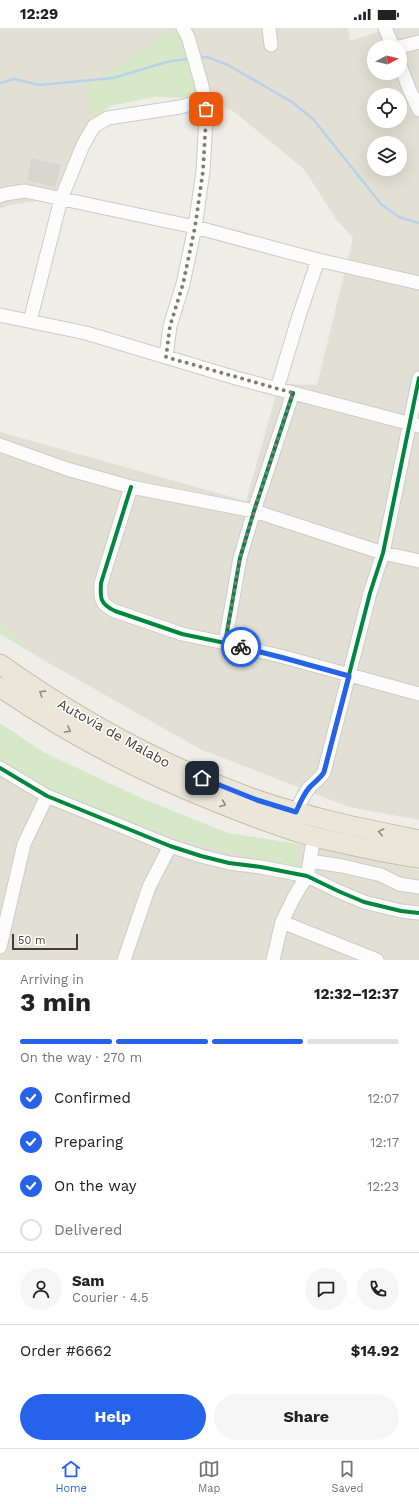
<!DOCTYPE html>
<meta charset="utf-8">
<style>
body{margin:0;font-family:"Work Sans",sans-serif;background:#f6f6f6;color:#222;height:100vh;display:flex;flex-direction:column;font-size:15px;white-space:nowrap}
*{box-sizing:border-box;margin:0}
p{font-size:13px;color:#767676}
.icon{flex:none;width:22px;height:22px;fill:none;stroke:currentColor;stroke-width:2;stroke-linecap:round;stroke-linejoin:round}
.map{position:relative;height:932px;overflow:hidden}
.drawer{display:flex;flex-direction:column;background:#fff;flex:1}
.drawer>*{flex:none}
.needle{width:26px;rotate:83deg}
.tools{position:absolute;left:367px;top:12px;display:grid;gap:8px}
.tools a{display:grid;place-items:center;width:40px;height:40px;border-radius:50%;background:#fff;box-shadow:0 4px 16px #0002;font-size:20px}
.scale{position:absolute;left:12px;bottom:10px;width:66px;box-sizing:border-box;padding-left:4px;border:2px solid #433f35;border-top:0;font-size:11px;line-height:14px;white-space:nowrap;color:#433f35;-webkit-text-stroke:3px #fff;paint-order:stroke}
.pin{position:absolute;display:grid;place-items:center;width:34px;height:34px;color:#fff;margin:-17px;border-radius:8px;box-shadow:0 2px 6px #0006}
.courier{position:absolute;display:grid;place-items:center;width:40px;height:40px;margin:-20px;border:3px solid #2563eb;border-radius:50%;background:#fff;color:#222;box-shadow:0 1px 5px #0007}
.head em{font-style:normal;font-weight:700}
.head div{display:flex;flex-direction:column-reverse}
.head{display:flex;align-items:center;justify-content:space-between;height:68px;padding:0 20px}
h1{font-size:26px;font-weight:700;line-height:30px}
.bar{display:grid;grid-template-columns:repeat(4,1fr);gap:6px 4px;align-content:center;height:48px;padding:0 20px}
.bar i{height:5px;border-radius:3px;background:#e0e0e0}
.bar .current{background:#2563eb}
.bar p{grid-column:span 4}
.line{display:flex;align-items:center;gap:10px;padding:0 20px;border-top:1px solid #e0e0e0}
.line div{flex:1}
.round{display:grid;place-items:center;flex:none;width:42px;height:42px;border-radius:21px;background:#f6f6f6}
ol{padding:0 20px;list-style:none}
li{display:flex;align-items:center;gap:12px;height:44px}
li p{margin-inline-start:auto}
li .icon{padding:4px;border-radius:50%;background:#2563eb;color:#fff;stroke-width:4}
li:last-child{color:#767676}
li i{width:22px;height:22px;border:2px solid #e0e0e0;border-radius:50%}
.cta{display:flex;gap:8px;margin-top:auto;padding:8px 20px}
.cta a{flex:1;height:46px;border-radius:24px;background:#2563eb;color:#fff;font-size:16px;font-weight:700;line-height:46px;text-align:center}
.cta a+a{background:#f6f6f6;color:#222}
.status{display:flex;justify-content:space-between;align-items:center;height:28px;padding:0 20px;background:#fff;direction:ltr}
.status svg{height:11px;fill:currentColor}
.dock{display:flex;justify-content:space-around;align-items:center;height:56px;border-top:1px solid #e0e0e0;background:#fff;font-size:11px;color:#767676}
.dock a{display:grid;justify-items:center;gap:2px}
.dock .current{color:#2563eb}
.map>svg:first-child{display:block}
.residential{fill:#e2e0d5;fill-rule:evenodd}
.green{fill:#d7e8c9}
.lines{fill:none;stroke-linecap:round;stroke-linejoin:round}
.stream{stroke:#bad1eb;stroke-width:2.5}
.building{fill:#d8d6d0;stroke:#d6d4ce}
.minor-casing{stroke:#cccbc5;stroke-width:15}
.highway-casing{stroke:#c4bda4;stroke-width:21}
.minor{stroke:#fcfcfc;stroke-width:13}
.highway{stroke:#eae6d9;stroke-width:19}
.cycleway-casing{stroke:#fff;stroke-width:6}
.cycleway{stroke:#00873e;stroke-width:4}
.oneway{stroke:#8e8a7f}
.done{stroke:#7f7c74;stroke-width:4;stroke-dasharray:0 7.2}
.route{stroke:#2563eb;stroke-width:5}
.labels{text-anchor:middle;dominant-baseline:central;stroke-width:3;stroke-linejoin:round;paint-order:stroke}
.street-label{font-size:14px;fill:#433f35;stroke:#fff}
</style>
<div class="status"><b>12:29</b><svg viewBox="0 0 49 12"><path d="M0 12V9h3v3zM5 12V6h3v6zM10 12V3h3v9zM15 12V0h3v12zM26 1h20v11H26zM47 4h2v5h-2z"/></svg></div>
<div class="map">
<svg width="419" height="932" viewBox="0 0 419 932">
<rect width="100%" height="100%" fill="#eeede8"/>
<path class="residential" d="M0,0H348L350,13L390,0H419V792L349,779L200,721L40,630L0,595V404L246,473L279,356L317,357L353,210L336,191L304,141L233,83L197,65L175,2L91,94L65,169L9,177L0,181ZM374,19H400V45H374ZM374,67H400V93H374ZM374,115H400V141H374Z
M0,732L66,770L164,808L298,840V816L419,842V932H0Z"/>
<path class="green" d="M175,2L192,9L207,70L154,69L110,78L91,94L88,57Z
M0,595L40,630L0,606Z
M0,695L43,724L141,770L228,805L298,816L299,841L164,808L66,770L0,732Z"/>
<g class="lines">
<path class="stream" d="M198,30L207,29L228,37L292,74L313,91L381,176L399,189L419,195
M0,55L14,51L39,57L113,50L170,33L189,31"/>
</g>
<path class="building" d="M32,131L60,137L55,158L28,152Z"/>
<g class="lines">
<defs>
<path id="minor" d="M269,0L271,17
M385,0L393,19
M399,19L419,14
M400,37L410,63L419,82
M0,168L5,166L25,163L195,199L318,232L419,255
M0,287L86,305L236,350L419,398
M30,293L61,171L83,117L94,98L108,90L180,79L205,72
M166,329L170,298L183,256L195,199L203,143L206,91L205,72L201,54L188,9L183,0
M277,361L299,288L318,232
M0,417L67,441L131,459L254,483L383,525L419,533
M131,459L101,555C100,570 100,576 115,583L182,606L225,615L240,530L254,483L293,365
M225,615L284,629L419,666
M0,740L47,768L170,818L201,828L229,835L261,839L307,848L338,863L364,874L401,883L419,885
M296,784C300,775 303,767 309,760C314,754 320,751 324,744L370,565L383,525L419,350
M310,833L342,838L381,847L399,856L419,859
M282,894L377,932
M0,919L24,816L47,768
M124,932L149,859L170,818
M273,932L282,894L294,869L307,848L314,809"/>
<path id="highway" d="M0,636C80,693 165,739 257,772C310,790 365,801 419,812
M0,659C69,707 143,745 221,776C252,788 283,801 315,809C349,817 384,825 419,830"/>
</defs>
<use href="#minor" class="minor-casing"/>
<use href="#highway" class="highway-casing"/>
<use href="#minor" class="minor"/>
<use href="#highway" class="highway"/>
<defs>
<path id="cycleway" d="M131,459L101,555C100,570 100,576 115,583L182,606L225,615L240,530L254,483L293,365
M0,740L47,768L170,818L201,828L229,835L261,839L307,848L338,863L364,874L401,883L419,885
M296,784C300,775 303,767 309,760C314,754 320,751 324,744L370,565L383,525L419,350"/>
</defs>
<use href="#cycleway" class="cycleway-casing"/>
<use href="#cycleway" class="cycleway"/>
</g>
<defs><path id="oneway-chevron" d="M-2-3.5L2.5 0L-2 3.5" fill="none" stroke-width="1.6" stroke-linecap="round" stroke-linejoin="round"/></defs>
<g class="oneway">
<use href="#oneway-chevron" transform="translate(42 665) rotate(-148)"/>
<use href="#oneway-chevron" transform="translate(68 702) rotate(30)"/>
<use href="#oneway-chevron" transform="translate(223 776) rotate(22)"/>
<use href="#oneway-chevron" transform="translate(381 804) rotate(-168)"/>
</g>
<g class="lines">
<path class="done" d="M206,81V91L203,143L195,199L183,256L170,298L166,329L293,365L254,483L240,530L225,615L241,619"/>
<path class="route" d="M202,750L257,772L296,784C300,775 303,767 309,760C314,754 320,751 324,744L349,648L284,630L241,619"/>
</g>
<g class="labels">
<g class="street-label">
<text transform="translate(114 705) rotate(29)">Autovía de Malabo</text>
</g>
</g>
</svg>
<div class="tools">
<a><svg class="needle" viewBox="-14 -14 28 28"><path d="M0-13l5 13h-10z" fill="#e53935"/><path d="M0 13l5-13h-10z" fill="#767676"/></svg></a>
<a><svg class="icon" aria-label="locate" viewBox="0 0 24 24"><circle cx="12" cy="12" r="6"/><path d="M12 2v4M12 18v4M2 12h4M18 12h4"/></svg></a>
<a><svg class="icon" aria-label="layers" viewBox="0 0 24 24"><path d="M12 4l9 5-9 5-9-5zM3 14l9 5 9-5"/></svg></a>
</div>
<div class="scale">50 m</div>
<div class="pin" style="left:206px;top:81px;background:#ea580c"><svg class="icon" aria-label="bag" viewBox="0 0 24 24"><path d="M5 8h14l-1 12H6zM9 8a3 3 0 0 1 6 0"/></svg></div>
<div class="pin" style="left:202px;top:750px;background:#1f2937"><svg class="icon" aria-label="home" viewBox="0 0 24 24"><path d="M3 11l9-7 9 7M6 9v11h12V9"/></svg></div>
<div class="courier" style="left:241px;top:619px"><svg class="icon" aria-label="bike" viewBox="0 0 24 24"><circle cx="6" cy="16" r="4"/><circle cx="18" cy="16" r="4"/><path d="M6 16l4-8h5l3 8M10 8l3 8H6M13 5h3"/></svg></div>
</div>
<section class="drawer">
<div class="head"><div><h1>3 min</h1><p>Arriving in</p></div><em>12:32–12:37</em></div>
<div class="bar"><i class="current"></i><i class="current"></i><i class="current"></i><i></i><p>On the way · 270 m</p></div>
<ol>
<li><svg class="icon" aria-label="check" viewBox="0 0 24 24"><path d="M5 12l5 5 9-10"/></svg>Confirmed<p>12:07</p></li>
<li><svg class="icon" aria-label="check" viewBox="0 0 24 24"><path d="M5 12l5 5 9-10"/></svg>Preparing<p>12:17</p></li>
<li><svg class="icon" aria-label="check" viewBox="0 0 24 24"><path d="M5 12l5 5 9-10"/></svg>On the way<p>12:23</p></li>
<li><i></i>Delivered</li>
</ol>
<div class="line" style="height:72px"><a class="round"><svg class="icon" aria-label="person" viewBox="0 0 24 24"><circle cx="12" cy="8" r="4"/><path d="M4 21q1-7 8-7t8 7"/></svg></a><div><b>Sam</b><p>Courier · 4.5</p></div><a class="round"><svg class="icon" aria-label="chat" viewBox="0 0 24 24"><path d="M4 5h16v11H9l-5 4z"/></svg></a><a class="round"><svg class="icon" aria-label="phone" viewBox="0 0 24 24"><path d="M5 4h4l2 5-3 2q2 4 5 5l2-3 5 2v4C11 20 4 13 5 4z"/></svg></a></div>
<div class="line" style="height:52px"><div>Order #6662</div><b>$14.92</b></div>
<div class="cta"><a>Help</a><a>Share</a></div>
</section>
<nav class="dock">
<a class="current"><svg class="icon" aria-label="home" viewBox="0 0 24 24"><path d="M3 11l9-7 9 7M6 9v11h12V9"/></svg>Home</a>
<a><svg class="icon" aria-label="map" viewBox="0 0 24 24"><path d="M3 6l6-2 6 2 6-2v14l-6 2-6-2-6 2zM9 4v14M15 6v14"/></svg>Map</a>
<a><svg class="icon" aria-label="saved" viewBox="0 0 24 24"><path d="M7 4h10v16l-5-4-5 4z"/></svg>Saved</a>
</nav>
